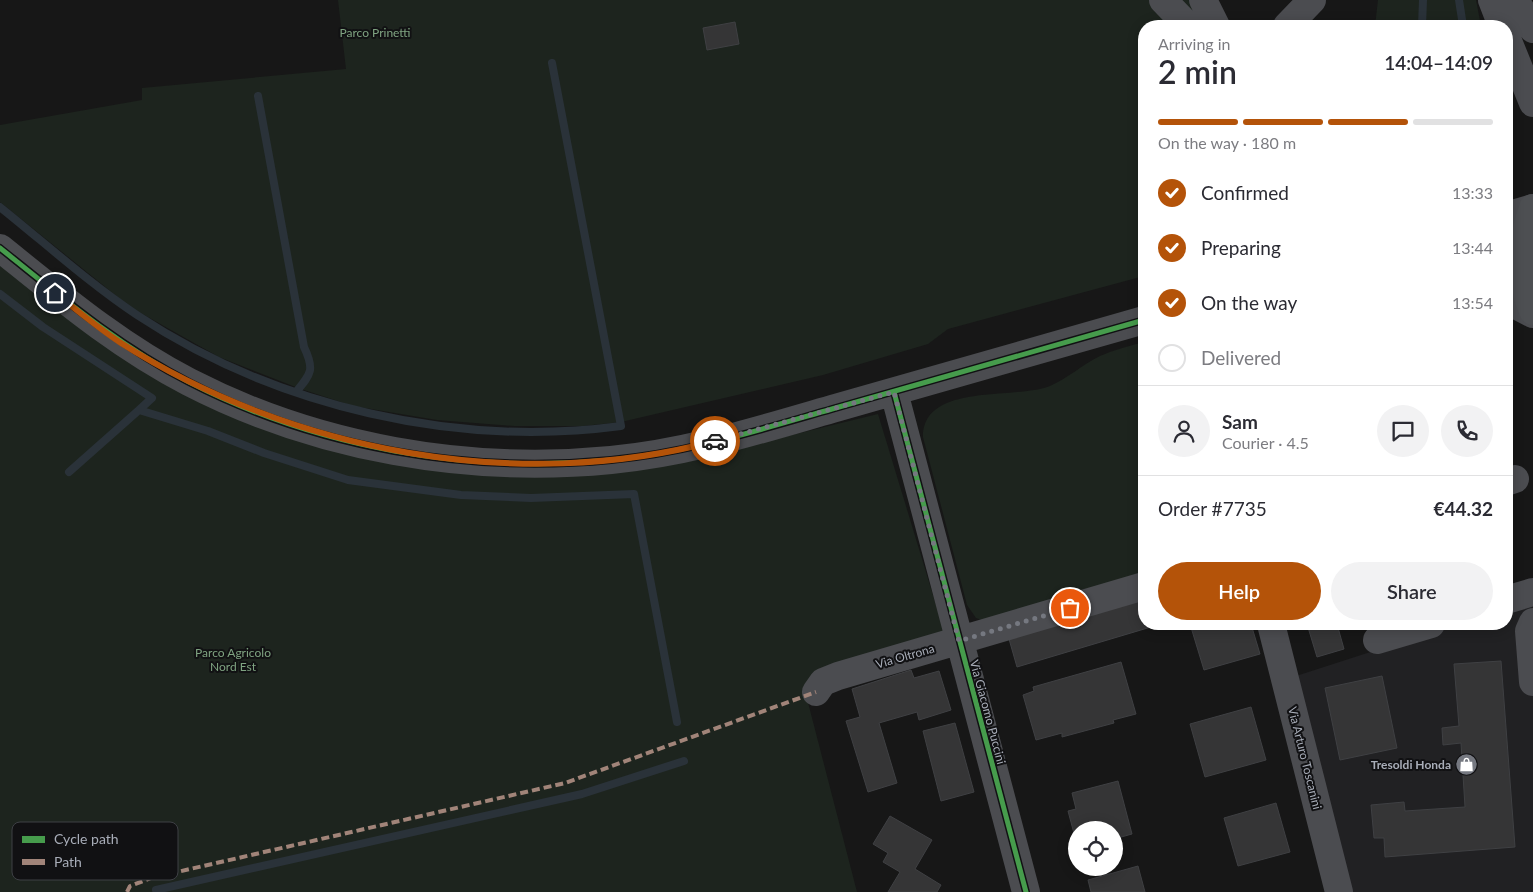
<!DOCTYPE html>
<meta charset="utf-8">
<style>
body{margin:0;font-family:Lato,sans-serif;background:#f2f2f3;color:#2b2b33;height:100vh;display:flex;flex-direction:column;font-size:19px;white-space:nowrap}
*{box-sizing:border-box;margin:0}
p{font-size:16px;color:#7c7c81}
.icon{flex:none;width:28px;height:28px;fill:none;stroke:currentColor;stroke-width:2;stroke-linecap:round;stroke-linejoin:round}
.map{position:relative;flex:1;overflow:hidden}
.side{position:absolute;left:1138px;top:20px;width:375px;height:610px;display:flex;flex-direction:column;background:#fff;border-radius:20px;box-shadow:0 2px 12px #0003}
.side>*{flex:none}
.buttons{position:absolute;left:1068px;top:821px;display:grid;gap:10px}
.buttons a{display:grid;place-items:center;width:55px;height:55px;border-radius:50%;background:#fff;box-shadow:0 2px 12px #0003;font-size:25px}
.pin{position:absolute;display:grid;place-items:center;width:42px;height:42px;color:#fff;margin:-21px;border:2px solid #fff;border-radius:50%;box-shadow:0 1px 5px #0007}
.courier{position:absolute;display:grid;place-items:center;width:50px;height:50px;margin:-25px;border:4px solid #b45309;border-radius:50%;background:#fff;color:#222;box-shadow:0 1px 6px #0007}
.head em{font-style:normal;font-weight:600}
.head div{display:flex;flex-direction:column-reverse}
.head{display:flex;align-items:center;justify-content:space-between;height:85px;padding:0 20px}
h1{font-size:32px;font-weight:600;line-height:38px}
.bar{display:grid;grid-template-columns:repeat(4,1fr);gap:8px 5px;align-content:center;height:60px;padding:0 20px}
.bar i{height:6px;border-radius:4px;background:#e1e1e2}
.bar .current{background:#b45309}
.bar p{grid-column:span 4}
.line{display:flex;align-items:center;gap:12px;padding:0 20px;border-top:1px solid #e1e1e2}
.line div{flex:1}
.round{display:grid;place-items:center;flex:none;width:52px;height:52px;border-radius:26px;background:#f2f2f3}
ol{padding:0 20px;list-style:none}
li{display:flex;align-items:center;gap:15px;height:55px}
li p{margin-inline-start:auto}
li .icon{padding:5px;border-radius:50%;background:#b45309;color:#fff;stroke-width:4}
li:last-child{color:#7c7c81}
li i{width:28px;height:28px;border:2px solid #e1e1e2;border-radius:50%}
.action{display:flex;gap:10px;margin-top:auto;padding:10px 20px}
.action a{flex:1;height:58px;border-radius:30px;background:#b45309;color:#fff;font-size:20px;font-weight:600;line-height:58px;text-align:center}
.action a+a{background:#f2f2f3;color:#2b2b33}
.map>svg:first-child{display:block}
.built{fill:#212123}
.green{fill:#1d241e}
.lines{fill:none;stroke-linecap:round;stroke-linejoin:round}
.stream{stroke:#2a3239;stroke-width:8}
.building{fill:#353536;stroke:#3f4043}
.minor{stroke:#4b4c50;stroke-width:28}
.major{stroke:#4d4f52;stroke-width:28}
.quiet{stroke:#a18479;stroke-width:4;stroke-dasharray:8 4;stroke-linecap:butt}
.cycleway-casing{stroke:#111113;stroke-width:8}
.cycleway{stroke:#469c4c;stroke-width:5}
.done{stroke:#757880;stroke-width:5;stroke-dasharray:0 9}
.route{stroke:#b45309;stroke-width:6}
.labels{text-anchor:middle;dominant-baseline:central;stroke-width:4;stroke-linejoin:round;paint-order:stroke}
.park-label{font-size:12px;fill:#7fa381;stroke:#111113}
.street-label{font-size:12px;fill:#a8adb8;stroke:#111113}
.poi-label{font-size:12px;font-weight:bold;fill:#a8adb8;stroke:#111113;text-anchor:end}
.key{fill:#111113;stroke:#3e4045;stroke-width:1}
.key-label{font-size:14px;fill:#a8adb8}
</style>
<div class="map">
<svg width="1533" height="892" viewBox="0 0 1533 892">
<rect width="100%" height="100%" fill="#171717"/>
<path class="built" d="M1533,599V892H1349L1293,677L1457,624H1506V608Z"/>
<path class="green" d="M338,0H1189L1198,14L1202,26H1144V276L948,329L928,344L823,375L621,422L583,426H514L437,420L353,406L298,388L219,357L139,312L119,298L0,202V125L142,100V88L346,69Z
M1378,0H1476L1481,26H1375Z
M0,262L101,343L365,454L702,457L878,414L946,638L804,687L857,892H0Z
M1144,342V580L985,621L976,618L967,605L923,437C923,382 1015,400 1050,386C1068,378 1082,365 1100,356C1114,350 1129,346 1144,342Z"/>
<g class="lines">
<path class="stream" d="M1459,0L1463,26
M1422,26L1423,0
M258,96L304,347C315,370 311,374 296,392
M0,207C45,243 89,283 137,315C276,407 456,448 621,426L552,63
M0,294L43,327L152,398L139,410L208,431L264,453L348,480L461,495L531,498L634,494L677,722
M69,472L139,410
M156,890L582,794L684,761"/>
</g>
<path class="building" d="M735,22L739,44L707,50L703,28Z
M1144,592V624H1161L1017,667L1007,632Z
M1190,624H1251L1260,654L1204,670Z
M1307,624H1337L1344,649L1317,657Z
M1501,661L1515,847L1385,857L1384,838H1374L1371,805L1404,802L1405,811L1465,807L1461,743L1443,745L1442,728L1459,726L1454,664Z
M1121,662L1136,714L1113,720L1114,723L1062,737V733L1036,740L1023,695L1034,691L1033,687Z
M911,670L914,678L939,671L951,710L919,720L917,712L879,723L897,783L868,792L846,721L860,717L852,689Z
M1382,676L1397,748L1340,760L1325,688Z
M1251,707L1266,760L1205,777L1190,724Z
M955,723L974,792L941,801L923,731Z
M1118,781L1132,834L1114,839V830H1076V841L1068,811L1076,809L1072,793Z
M1276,803L1290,852L1238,866L1224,818Z
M890,816L932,840L915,869L941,885L937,892H888L900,872L883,862L888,853L873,844Z
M1138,866L1145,892H1091L1088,880Z"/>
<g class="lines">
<path class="minor" d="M1163,0L1188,26
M1203,0L1216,26
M1492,0L1502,26
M1515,0L1533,29
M1287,26L1312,0
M1506,36L1533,103
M1506,216L1533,208
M0,248C61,297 119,346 189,382C317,448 468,474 611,460C687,453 759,430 832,409C936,380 1040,350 1144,320
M1506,300L1533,314
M894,392L1026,892
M1506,482L1515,479
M1506,600L1533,592
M1533,622L1529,631L1533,682
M1271,624L1339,892
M1377,640L1431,624
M816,692L823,682L838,676L1144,586"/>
<path class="major" d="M1533,208C1520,243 1518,276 1533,311"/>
<path class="quiet" d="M127,892L130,886L151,878L565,783L816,692"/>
<defs>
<path id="cycleway" d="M0,248C61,297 119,346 189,382C317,448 468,474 611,460C687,453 759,430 832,409C936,380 1040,350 1144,320
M894,392L1026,892"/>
</defs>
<use href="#cycleway" class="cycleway-casing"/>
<use href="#cycleway" class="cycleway"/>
</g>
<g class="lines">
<path class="done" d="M715,441L894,392L959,641L1070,608"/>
<path class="route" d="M55,293C77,310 98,328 121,343C292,452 518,494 715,441"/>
</g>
<defs>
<symbol id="shop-disc" viewBox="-11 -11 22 22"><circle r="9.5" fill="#757880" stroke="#111113"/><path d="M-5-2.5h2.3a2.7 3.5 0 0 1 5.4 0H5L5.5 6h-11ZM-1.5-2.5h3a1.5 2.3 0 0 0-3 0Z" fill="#fff"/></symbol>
</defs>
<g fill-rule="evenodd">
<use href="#shop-disc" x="1454" y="752" width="25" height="25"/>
</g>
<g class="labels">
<g class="park-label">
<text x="375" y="32">Parco Prinetti</text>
<text x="233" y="652">Parco Agricolo<tspan x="233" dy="14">Nord Est</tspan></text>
</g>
<g class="street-label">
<text transform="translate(905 656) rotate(-16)">Via Oltrona</text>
<text transform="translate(988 712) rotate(75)">Via Giacomo Puccini</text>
<text transform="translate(1305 758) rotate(76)">Via Arturo Toscanini</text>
</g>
<g class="poi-label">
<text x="1451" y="764">Tresoldi Honda</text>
</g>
</g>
<rect x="12" y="822" width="166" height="58" rx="8" class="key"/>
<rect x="22" y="836" width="23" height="7" fill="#469c4c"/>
<rect x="22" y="859" width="23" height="6" fill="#a18479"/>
<g class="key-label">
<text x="54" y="844">Cycle path</text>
<text x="54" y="867">Path</text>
</g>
</svg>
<div class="buttons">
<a><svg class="icon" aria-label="locate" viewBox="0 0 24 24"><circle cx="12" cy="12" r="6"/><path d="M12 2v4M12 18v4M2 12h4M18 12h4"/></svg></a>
</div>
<div class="pin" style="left:1070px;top:608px;background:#ea580c"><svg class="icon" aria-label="bag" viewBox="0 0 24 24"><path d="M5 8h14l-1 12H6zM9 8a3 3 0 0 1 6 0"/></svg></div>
<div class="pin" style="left:55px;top:293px;background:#1f2937"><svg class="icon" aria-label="home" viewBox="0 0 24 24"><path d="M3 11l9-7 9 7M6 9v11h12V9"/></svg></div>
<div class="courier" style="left:715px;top:441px"><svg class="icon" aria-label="car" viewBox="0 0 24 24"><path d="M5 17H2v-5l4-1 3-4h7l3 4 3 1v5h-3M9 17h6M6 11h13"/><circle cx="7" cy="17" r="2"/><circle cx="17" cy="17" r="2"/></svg></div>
<section class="side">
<div class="head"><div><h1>2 min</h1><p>Arriving in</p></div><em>14:04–14:09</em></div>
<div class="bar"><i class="current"></i><i class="current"></i><i class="current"></i><i></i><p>On the way · 180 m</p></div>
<ol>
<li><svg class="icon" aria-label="check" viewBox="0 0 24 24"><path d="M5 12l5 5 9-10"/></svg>Confirmed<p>13:33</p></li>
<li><svg class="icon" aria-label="check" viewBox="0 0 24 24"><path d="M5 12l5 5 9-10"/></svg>Preparing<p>13:44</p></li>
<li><svg class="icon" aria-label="check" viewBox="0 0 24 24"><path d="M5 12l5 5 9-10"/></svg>On the way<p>13:54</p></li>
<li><i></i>Delivered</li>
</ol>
<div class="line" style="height:90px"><a class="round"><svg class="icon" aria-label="person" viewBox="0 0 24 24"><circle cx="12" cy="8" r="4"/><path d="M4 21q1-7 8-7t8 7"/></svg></a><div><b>Sam</b><p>Courier · 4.5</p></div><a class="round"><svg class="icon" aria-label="chat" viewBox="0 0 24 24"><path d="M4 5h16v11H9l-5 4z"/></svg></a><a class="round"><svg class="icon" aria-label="phone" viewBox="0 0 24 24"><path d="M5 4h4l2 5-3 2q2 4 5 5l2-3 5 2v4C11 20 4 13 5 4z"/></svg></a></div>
<div class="line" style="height:65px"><div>Order #7735</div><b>€44.32</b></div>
<div class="action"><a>Help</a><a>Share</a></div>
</section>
</div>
